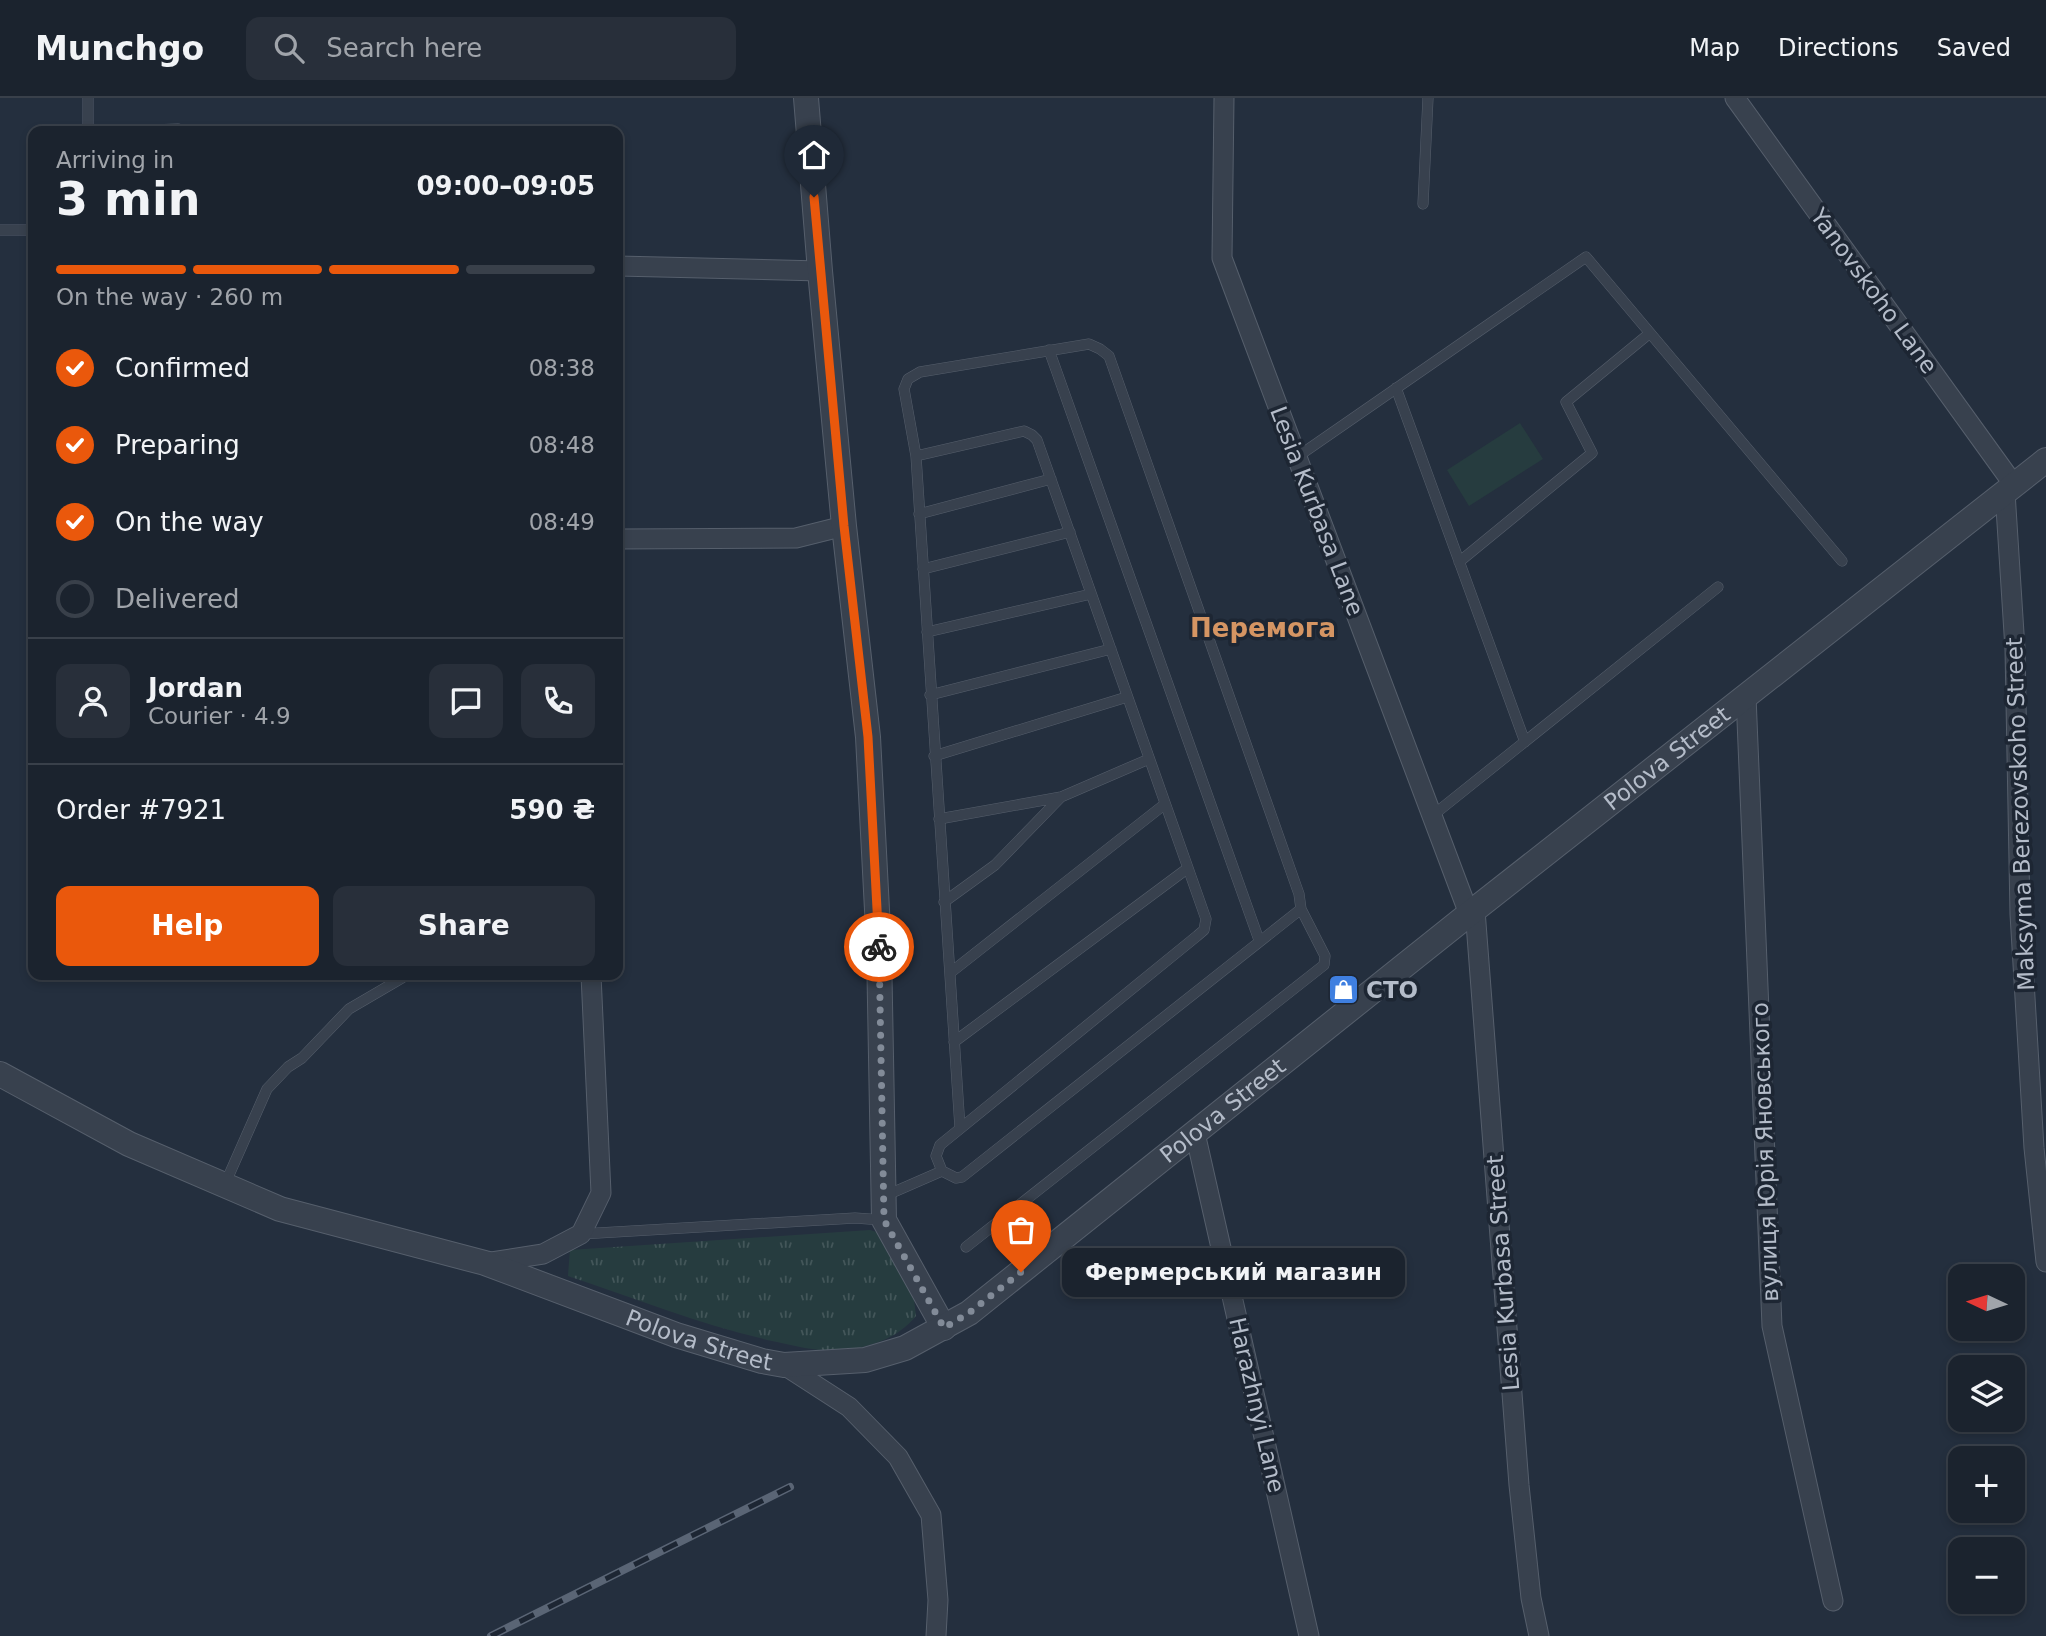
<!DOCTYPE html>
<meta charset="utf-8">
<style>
body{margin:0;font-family:"DejaVu Sans",sans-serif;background:#282f3a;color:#f1f3f6;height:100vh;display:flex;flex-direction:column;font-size:26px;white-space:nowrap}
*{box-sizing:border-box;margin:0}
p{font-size:23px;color:#a0a4aa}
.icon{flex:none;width:38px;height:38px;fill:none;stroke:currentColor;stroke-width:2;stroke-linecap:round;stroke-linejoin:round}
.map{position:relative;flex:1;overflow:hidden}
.panel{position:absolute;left:28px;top:28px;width:595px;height:854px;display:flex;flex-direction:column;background:#1b232e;border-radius:14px;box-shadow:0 4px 10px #0003,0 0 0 2px #39404a}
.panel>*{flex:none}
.needle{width:46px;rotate:274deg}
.tools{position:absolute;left:1948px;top:1166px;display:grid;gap:14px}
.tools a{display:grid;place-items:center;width:77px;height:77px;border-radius:14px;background:#1b232e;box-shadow:0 4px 10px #0003,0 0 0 2px #39404a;font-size:35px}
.pin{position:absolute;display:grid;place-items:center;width:60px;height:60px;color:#fff;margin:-72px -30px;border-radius:50% 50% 50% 0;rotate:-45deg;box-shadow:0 0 7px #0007}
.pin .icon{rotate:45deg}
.courier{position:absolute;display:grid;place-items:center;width:70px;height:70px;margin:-35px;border:5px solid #ea580c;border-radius:50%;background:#fff;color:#222;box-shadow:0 2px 9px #0007}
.bubble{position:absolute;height:49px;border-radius:14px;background:#1b232e;box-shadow:0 4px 10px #0003,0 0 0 2px #39404a;font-size:23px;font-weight:800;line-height:49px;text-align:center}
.headline em{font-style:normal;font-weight:800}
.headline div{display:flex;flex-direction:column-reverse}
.headline{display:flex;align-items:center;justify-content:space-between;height:119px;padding:0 28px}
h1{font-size:46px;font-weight:800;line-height:52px}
.bar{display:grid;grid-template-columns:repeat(4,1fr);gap:10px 7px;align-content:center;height:84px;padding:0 28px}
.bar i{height:9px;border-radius:5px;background:#39404a}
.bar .on{background:#ea580c}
.bar p{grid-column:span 4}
.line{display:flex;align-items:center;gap:18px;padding:0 28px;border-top:2px solid #39404a}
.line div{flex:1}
.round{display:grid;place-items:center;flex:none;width:74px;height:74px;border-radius:14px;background:#282f3a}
ol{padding:0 28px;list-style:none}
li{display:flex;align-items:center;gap:21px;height:77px}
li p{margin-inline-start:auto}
li .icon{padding:7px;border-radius:50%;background:#ea580c;color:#fff;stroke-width:4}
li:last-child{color:#a0a4aa}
li i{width:38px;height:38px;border:4px solid #39404a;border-radius:50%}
.button{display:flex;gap:14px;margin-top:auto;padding:14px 28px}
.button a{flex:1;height:80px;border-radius:14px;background:#ea580c;color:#fff;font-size:28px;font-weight:800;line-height:80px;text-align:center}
.button a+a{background:#282f3a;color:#f1f3f6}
header{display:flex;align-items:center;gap:42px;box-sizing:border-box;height:98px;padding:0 35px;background:#1b232e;border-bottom:2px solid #39404a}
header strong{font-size:33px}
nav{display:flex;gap:38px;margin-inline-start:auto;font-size:24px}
.search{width:490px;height:63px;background:#282f3a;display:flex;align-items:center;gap:18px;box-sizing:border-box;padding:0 24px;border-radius:14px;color:#a0a4aa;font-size:26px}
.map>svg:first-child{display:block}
.grass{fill:url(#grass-tufts)}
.pitch{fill:#263c3f}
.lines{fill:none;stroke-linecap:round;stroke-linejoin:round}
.service-casing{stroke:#565f6c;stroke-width:11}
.minor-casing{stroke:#565f6c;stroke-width:21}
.tertiary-casing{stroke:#565f6c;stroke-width:26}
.service{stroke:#38414e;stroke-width:10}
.minor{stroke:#38414e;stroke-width:19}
.tertiary{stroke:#38414e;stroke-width:24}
.rail-casing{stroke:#5a6575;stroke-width:8}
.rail{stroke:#1d2633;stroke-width:5;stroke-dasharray:16;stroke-linecap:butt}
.done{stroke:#828b98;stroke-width:7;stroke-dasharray:0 12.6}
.route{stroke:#ea580c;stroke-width:9}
.labels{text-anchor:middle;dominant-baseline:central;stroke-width:7;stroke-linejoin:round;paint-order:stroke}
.street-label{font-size:23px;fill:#b4bcc9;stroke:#1d2633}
.poi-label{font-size:23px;font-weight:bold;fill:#b4bcc9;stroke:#1d2633;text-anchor:start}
.quarter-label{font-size:26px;font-weight:bold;fill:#d59563;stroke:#1d2633}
</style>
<header>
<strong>Munchgo</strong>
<div class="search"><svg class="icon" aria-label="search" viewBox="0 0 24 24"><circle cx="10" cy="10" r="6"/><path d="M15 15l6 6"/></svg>Search here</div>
<nav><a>Map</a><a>Directions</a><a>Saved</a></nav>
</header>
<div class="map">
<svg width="2046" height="1538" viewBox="0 0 2046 1538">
<defs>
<pattern id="grass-tufts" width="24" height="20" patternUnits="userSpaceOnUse" patternTransform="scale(1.75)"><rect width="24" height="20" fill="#263c3f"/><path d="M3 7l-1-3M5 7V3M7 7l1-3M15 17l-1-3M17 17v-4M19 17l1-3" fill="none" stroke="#435659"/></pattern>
</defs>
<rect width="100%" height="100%" fill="#242f3e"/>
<path class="grass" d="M870,1132L882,1136L913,1193L916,1218C899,1239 874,1248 846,1252C824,1255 799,1249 777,1244C706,1229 637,1201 568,1178L570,1152Z"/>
<path class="pitch" d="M1520,325L1543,361L1469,408L1447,372Z"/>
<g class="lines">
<defs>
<path id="service" d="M88,33V0
M123,33L178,31V33
M1423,106L1428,0
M0,132H33
M1049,252L1259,842
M1396,290L1525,644
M1297,359L1586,159L1842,463
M919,416L1051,381
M1459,464L1592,355L1566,304L1650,235
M923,471L1070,434
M927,534L1091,496
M930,597L1111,551
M934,658L1127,599
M1432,718L1718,489
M939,721L1061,699L1149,661
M944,804L995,767L1061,699
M950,875L1165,706
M954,944L1188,770
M942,1073L956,1080L962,1079L1301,811L1299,796L1109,258L1100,251L1089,246L920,274L908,281L904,291L916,358L960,1030
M225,1086L267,991L288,969L302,960L349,911L402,880L404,877
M887,1097L942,1073L936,1058L940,1047L1197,838L1204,832L1206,821L1037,342L1032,337L1024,333L916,358
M581,1136L855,1120L883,1122
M966,1149L1324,867L1325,858L1301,811"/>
<path id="minor" d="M1224,0L1222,160L1469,816
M1735,0L2014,387
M618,168L820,173
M2005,394L2015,551L2020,816L2034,1050L2046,1164
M618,441L796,440L844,428
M1746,598L1772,1228L1833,1503
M1475,812L1519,1387L1531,1500L1539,1538
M1195,1035L1309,1538
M485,1165L543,1156L581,1136L601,1095L591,877
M784,1267L849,1309L898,1359L931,1417L938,1502L936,1538"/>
<g id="tertiary">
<path d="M806,0L820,173L844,428L868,639L879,850L884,1122L944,1230"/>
<path id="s1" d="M0,976L129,1046L280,1111L485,1165L676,1237L762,1263L784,1267L865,1262L905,1250L969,1215L1469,816L2046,362"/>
</g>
</defs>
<use href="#service" class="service-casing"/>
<use href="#minor" class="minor-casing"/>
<use href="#tertiary" class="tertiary-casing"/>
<use href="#service" class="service"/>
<use href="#minor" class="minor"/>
<use href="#tertiary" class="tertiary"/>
<defs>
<path id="rail" d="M491,1538L790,1389"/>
</defs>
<use href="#rail" class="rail-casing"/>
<use href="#rail" class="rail"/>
</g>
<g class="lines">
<path class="done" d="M879,849L884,1122L944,1230L969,1215L1021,1174"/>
<path class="route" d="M814,99L844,428L868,639L879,849"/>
</g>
<defs>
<symbol id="shop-square" viewBox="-11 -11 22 22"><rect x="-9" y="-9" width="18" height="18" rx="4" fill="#3f7fe0" stroke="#1d2633"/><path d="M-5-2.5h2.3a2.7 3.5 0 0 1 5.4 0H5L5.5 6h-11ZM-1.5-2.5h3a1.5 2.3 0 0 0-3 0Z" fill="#fff"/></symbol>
</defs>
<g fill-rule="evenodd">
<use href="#shop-square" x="1326" y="874" width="35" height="35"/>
</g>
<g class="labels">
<g class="street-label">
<text transform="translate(1874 193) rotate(54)">Yanovskoho Lane</text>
<text transform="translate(1317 413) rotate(69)">Lesia Kurbasa Lane</text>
<text stroke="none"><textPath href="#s1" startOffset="1927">Polova Street</textPath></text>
<text transform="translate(2020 716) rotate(-92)">Maksyma Berezovskoho Street</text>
<text stroke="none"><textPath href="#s1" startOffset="1360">Polova Street</textPath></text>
<text transform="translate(1765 1054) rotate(-92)">вулиця Юрія Яновського</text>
<text transform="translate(1503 1175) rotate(-94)">Lesia Kurbasa Street</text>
<text stroke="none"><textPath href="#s1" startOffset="751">Polova Street</textPath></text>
<text transform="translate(1257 1307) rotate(77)">Harazhnyi Lane</text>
</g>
<g class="poi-label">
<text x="1366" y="892">СТО</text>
</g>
<g class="quarter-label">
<text x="1263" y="530">Перемога</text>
</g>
</g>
</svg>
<div class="tools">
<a><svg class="needle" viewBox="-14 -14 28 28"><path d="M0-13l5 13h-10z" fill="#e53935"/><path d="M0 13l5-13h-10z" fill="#a0a4aa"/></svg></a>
<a><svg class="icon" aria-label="layers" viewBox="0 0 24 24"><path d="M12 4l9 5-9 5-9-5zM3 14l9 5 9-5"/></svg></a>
<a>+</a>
<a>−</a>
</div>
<div class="pin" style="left:1021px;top:1174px;background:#ea580c"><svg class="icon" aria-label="bag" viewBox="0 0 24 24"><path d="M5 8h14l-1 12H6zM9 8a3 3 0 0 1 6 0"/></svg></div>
<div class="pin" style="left:814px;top:99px;background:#1f2937"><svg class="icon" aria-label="home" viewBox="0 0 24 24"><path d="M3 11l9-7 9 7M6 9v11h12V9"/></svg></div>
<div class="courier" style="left:879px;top:849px"><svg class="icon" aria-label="bike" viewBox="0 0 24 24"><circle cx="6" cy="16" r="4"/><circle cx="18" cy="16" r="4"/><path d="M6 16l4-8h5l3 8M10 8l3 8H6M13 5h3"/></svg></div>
<div class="bubble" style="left:1062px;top:1150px;width:343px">Фермерський магазин</div>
<section class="panel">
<div class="headline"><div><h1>3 min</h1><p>Arriving in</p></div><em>09:00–09:05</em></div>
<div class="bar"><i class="on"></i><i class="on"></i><i class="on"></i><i></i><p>On the way · 260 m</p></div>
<ol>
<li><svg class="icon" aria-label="check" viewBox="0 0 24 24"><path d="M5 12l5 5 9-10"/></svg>Confirmed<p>08:38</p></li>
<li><svg class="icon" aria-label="check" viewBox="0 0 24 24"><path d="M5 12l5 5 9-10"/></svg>Preparing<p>08:48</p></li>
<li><svg class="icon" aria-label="check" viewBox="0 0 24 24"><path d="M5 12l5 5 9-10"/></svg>On the way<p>08:49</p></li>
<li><i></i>Delivered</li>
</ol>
<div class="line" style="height:126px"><a class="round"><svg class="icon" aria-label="person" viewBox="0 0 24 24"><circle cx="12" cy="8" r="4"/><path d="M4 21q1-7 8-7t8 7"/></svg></a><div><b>Jordan</b><p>Courier · 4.9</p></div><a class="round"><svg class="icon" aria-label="chat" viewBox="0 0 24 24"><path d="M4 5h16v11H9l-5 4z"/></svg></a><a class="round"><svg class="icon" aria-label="phone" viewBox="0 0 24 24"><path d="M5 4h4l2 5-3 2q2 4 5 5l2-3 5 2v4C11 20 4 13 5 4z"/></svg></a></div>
<div class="line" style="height:91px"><div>Order #7921</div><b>590 ₴</b></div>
<div class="button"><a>Help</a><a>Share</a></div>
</section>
</div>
